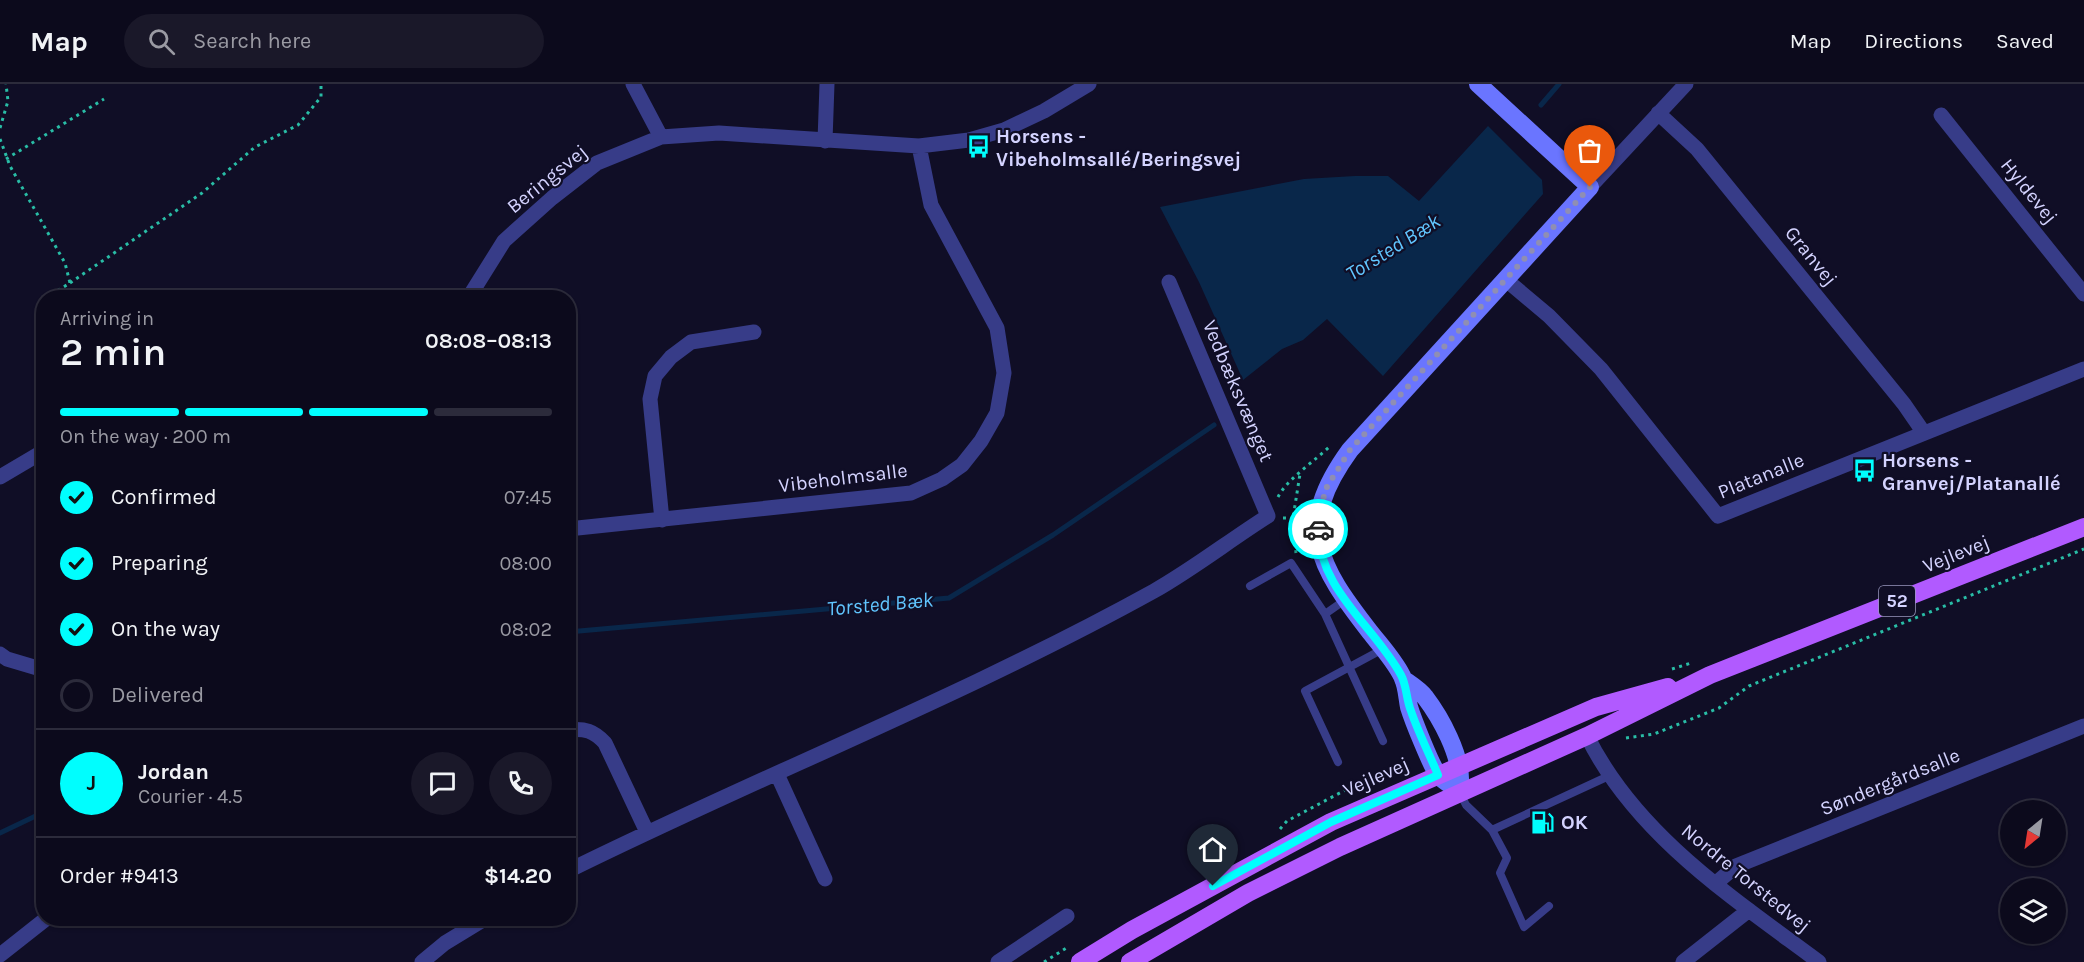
<!DOCTYPE html>
<meta charset="utf-8">
<style>
body{margin:0;font-family:Karla,sans-serif;background:#1a1829;color:#f1f3f6;height:100vh;display:flex;flex-direction:column;font-size:22px;white-space:nowrap}
*{box-sizing:border-box;margin:0}
p{font-size:20px;color:#9a9aa3}
.icon{flex:none;width:33px;height:33px;fill:none;stroke:currentColor;stroke-width:2;stroke-linecap:round;stroke-linejoin:round}
.map{position:relative;flex:1;overflow:hidden}
.details{position:absolute;left:36px;top:206px;width:540px;height:636px;display:flex;flex-direction:column;background:#0c0a1c;border-radius:24px;box-shadow:0 2px 4px #0004,0 0 0 2px #2c2b3b}
.details>*{flex:none}
.needle{width:39px;rotate:210deg}
.buttons{position:absolute;left:2000px;top:716px;display:grid;gap:12px}
.buttons a{display:grid;place-items:center;width:66px;height:66px;border-radius:50%;background:#0c0a1c;box-shadow:0 2px 4px #0004,0 0 0 2px #2c2b3b;font-size:30px}
.pin{position:absolute;display:grid;place-items:center;width:51px;height:51px;color:#fff;margin:-62px -26px;border-radius:50% 50% 50% 0;rotate:-45deg;box-shadow:0 0 6px #0007}
.pin .icon{rotate:45deg}
.courier{position:absolute;display:grid;place-items:center;width:60px;height:60px;margin:-30px;border:4px solid #00fefe;border-radius:50%;background:#fff;color:#222;box-shadow:0 2px 8px #0007}
.overview em{font-style:normal;font-weight:600}
.overview div{display:flex;flex-direction:column-reverse}
.overview{display:flex;align-items:center;justify-content:space-between;height:102px;padding:0 24px}
h1{font-size:39px;font-weight:600;line-height:45px}
.bar{display:grid;grid-template-columns:repeat(4,1fr);gap:9px 6px;align-content:center;height:72px;padding:0 24px}
.bar i{height:8px;border-radius:4px;background:#2c2b3b}
.bar .current{background:#00fefe}
.bar p{grid-column:span 4}
.line{display:flex;align-items:center;gap:15px;padding:0 24px;border-top:2px solid #2c2b3b}
.line div{flex:1}
.round{display:grid;place-items:center;flex:none;width:63px;height:63px;border-radius:32px;background:#1a1829}
ol{padding:0 24px;list-style:none}
li{display:flex;align-items:center;gap:18px;height:66px}
li p{margin-inline-start:auto}
li .icon{padding:6px;border-radius:50%;background:#00fefe;color:#111;stroke-width:4}
li:last-child{color:#9a9aa3}
li i{width:33px;height:33px;border:3px solid #2c2b3b;border-radius:50%}
header{display:flex;align-items:center;gap:36px;box-sizing:border-box;height:84px;padding:0 30px;background:#0c0a1c;border-bottom:2px solid #2c2b3b}
header strong{font-size:28px}
nav{display:flex;gap:33px;margin-inline-start:auto;font-size:21px}
.search{width:420px;height:54px;background:#1a1829;display:flex;align-items:center;gap:15px;box-sizing:border-box;padding:0 21px;border-radius:33px;color:#9a9aa3;font-size:22px}
.map>svg:first-child{display:block}
.water{fill:#09274a}
.lines{fill:none;stroke-linecap:round;stroke-linejoin:round}
.stream{stroke:#09274a;stroke-width:5}
.path{stroke:#29bda6;stroke-width:3;stroke-dasharray:3 4.5;stroke-linecap:butt}
.lane{stroke:#373c88;stroke-width:8}
.street{stroke:#373c88;stroke-width:15}
.secondary{stroke:#6a75ff;stroke-width:18}
.primary{stroke:#b15aff;stroke-width:18}
.done{stroke:#8f8eb3;stroke-width:6;stroke-dasharray:0 10.8}
.route{stroke:#00fefe;stroke-width:8}
.labels{text-anchor:middle;dominant-baseline:central;stroke-width:4.5;stroke-linejoin:round;paint-order:stroke}
.shield{fill:#100e26;stroke:#9998be;stroke-width:1.5}
.shield-label{font-size:18px;font-weight:bold;fill:#d4d3ff}
.poi-label{font-size:20px;font-weight:bold;fill:#d4d3ff;stroke:#100e26;text-anchor:start}
.street-label{font-size:20px;fill:#d4d3ff;stroke:#100e26}
.water-label{font-size:21px;font-style:italic;fill:#61c6ff;stroke:#100e26}
</style>
<header>
<strong>Map</strong>
<div class="search"><svg class="icon" aria-label="search" viewBox="0 0 24 24"><circle cx="10" cy="10" r="6"/><path d="M15 15l6 6"/></svg>Search here</div>
<nav><a>Map</a><a>Directions</a><a>Saved</a></nav>
</header>
<div class="map">
<svg width="2084" height="878" viewBox="0 0 2084 878">
<rect width="100%" height="100%" fill="#100e26"/>
<path class="water" d="M1488,42L1542,96L1543,110L1383,292L1327,235L1303,256L1282,265L1243,296L1199,198L1160,123L1304,95L1355,92H1388L1419,117Z"/>
<g class="lines">
<path class="stream" d="M1541,21L1559,0
M568,548L949,514L1053,451L1214,341
M0,749L44,728"/>
<path class="path" d="M0,44L8,17L6,0
M0,55L10,82L65,179L70,199L47,213
M6,75L104,15
M70,199L202,109L255,63L298,41L321,13V0
M42,216L44,215
M1278,413C1287,395 1315,377 1330,362
M1283,434H1293
M1296,469L1293,434L1300,390
M1672,585L1691,579
M1626,654L1654,650L1719,624L1749,602L2084,465
M1280,745L1287,737L1351,703L1372,700
M1044,878L1068,863"/>
<path class="lane" d="M1250,502L1291,479L1325,530L1383,657
M1325,530L1345,516
M1338,678L1305,607L1383,565
M1460,709L1466,721L1492,746L1611,691
M1492,746L1507,774L1500,789L1524,843L1549,822"/>
<path class="street" d="M633,0L661,53
M1658,29L1697,65L1904,320L1924,349
M1941,31L2084,210
M825,57L827,0
M1590,103L1686,0
M1505,195L1549,232L1601,285L1718,432L2084,285
M469,213L504,157L552,114L597,79L661,53L719,49L919,62L969,56L1004,46L1044,27L1089,0
M0,393L44,367
M662,436L650,315L655,292L671,273L691,258L754,248
M568,445L911,409L942,395L962,381L981,357L997,329L1004,289L997,244L931,121L919,62
M0,570L7,575L44,586
M568,646C585,644 594,647 605,659L647,748
M1587,652C1636,751 1733,814 1819,878
M777,690L825,795
M568,787C762,691 964,612 1154,507C1193,485 1230,456 1268,432L1169,198
M1715,800L1736,782L2084,642
M0,871L47,834
M422,878L445,859L486,834
M998,878L1067,832
M1683,878L1749,826"/>
<path class="secondary" d="M1403,595C1410,600 1420,606 1425,613C1441,634 1461,671 1460,697
M1459,707C1453,702 1443,697 1438,691C1431,681 1413,636 1409,623C1407,613 1407,602 1402,592C1394,576 1381,562 1370,548C1318,481 1294,443 1350,366L1590,103L1478,0"/>
<path class="primary" d="M1080,878L1132,846L1331,738L1596,623L1668,603
M1130,878L1248,809L1340,763L1587,652L1710,591L2084,443"/>
</g>
<g class="lines">
<path class="done" d="M1318,445L1325,406L1350,366L1590,103"/>
<path class="route" d="M1213,802L1331,738L1438,691C1429,669 1418,648 1411,627C1406,615 1407,602 1401,591C1374,542 1319,506 1318,445"/>
</g>
<defs>
<symbol id="bus-bare" viewBox="-9 -9 18 18"><path d="M-5-6H5V4H4V6H2V4H-2V6H-4V4H-5ZM-3.5-4V0h7V-4ZM-3.5 1.2v1.5H-2V1.2ZM2 1.2v1.5H3.5V1.2Z" fill="#00fefe" stroke="#100e26" stroke-width="2.5" paint-order="stroke"/></symbol>
<symbol id="fuel-bare" viewBox="-9 -9 18 18"><path d="M-5.5-6h7V0h2V4h1.3V-2.5L3-4.5l.8-.8L6-3V5H2.5V1h-1V6h-7ZM-4.2-4.7v3.2H.2V-4.7Z" fill="#00fefe" stroke="#100e26" stroke-width="2.5" paint-order="stroke"/></symbol>
</defs>
<g fill-rule="evenodd">
<use href="#bus-bare" x="962" y="46" width="33" height="33"/>
<use href="#bus-bare" x="1848" y="370" width="33" height="33"/>
<use href="#fuel-bare" x="1526" y="722" width="33" height="33"/>
</g>
<g class="labels">
<rect class="shield" x="1879" y="502" width="36" height="30" rx="4.5"/>
<g class="shield-label">
<text x="1897" y="517">52</text>
</g>
<g class="poi-label">
<text x="996" y="52">Horsens -<tspan x="996" dy="23">Vibeholmsallé/Beringsvej</tspan></text>
<text x="1882" y="376">Horsens -<tspan x="1882" dy="23">Granvej/Platanallé</tspan></text>
<text x="1561" y="738">OK</text>
</g>
<g class="street-label">
<text transform="translate(547 95) rotate(-39)">Beringsvej</text>
<text transform="translate(2029 107) rotate(51)">Hyldevej</text>
<text transform="translate(1811 172) rotate(51)">Granvej</text>
<text transform="translate(1238 307) rotate(67)">Vedbæksvænget</text>
<text transform="translate(1761 392) rotate(-22)">Platanalle</text>
<text transform="translate(843 394) rotate(-7)">Vibeholmsalle</text>
<text transform="translate(1956 470) rotate(-22)">Vejlevej</text>
<text transform="translate(1376 693) rotate(-24)">Vejlevej</text>
<text transform="translate(1890 698) rotate(-22)">Søndergårdsalle</text>
<text transform="translate(1746 794) rotate(39)">Nordre Torstedvej</text>
</g>
<g class="water-label">
<text transform="translate(1393 163) rotate(-32)">Torsted Bæk</text>
<text transform="translate(880 520) rotate(-5)">Torsted Bæk</text>
</g>
</g>
</svg>
<div class="buttons">
<a><svg class="needle" viewBox="-14 -14 28 28"><path d="M0-13l5 13h-10z" fill="#e53935"/><path d="M0 13l5-13h-10z" fill="#9a9aa3"/></svg></a>
<a><svg class="icon" aria-label="layers" viewBox="0 0 24 24"><path d="M12 4l9 5-9 5-9-5zM3 14l9 5 9-5"/></svg></a>
</div>
<div class="pin" style="left:1590px;top:103px;background:#ea580c"><svg class="icon" aria-label="bag" viewBox="0 0 24 24"><path d="M5 8h14l-1 12H6zM9 8a3 3 0 0 1 6 0"/></svg></div>
<div class="pin" style="left:1213px;top:802px;background:#1f2937"><svg class="icon" aria-label="home" viewBox="0 0 24 24"><path d="M3 11l9-7 9 7M6 9v11h12V9"/></svg></div>
<div class="courier" style="left:1318px;top:445px"><svg class="icon" aria-label="car" viewBox="0 0 24 24"><path d="M5 17H2v-5l4-1 3-4h7l3 4 3 1v5h-3M9 17h6M6 11h13"/><circle cx="7" cy="17" r="2"/><circle cx="17" cy="17" r="2"/></svg></div>
<section class="details">
<div class="overview"><div><h1>2 min</h1><p>Arriving in</p></div><em>08:08–08:13</em></div>
<div class="bar"><i class="current"></i><i class="current"></i><i class="current"></i><i></i><p>On the way · 200 m</p></div>
<ol>
<li><svg class="icon" aria-label="check" viewBox="0 0 24 24"><path d="M5 12l5 5 9-10"/></svg>Confirmed<p>07:45</p></li>
<li><svg class="icon" aria-label="check" viewBox="0 0 24 24"><path d="M5 12l5 5 9-10"/></svg>Preparing<p>08:00</p></li>
<li><svg class="icon" aria-label="check" viewBox="0 0 24 24"><path d="M5 12l5 5 9-10"/></svg>On the way<p>08:02</p></li>
<li><i></i>Delivered</li>
</ol>
<div class="line" style="height:108px"><b class="round" style="background:#00fefe;color:#111">J</b><div><b>Jordan</b><p>Courier · 4.5</p></div><a class="round"><svg class="icon" aria-label="chat" viewBox="0 0 24 24"><path d="M4 5h16v11H9l-5 4z"/></svg></a><a class="round"><svg class="icon" aria-label="phone" viewBox="0 0 24 24"><path d="M5 4h4l2 5-3 2q2 4 5 5l2-3 5 2v4C11 20 4 13 5 4z"/></svg></a></div>
<div class="line" style="height:78px"><div>Order #9413</div><b>$14.20</b></div>
</section>
</div>
